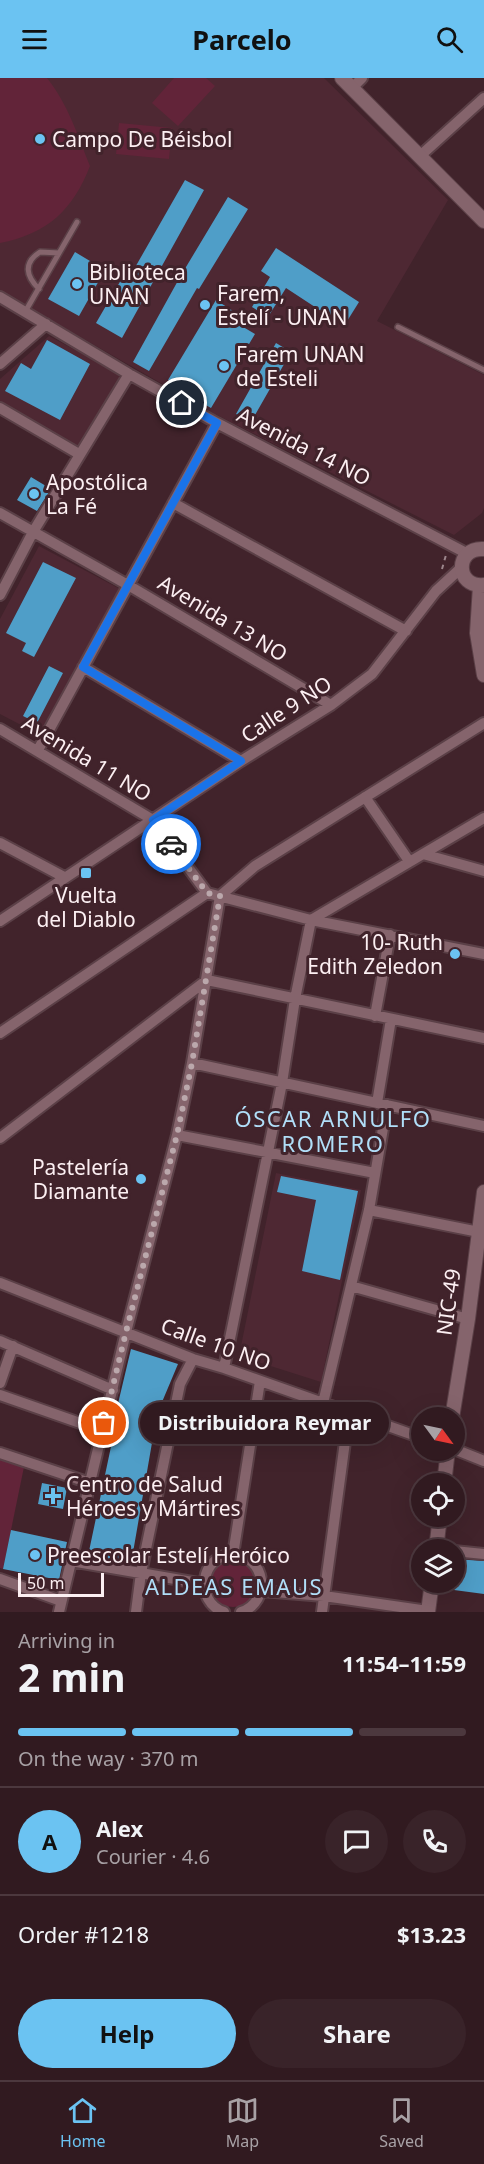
<!DOCTYPE html>
<meta charset="utf-8">
<style>
body{margin:0;font-family:"Noto Sans",sans-serif;background:#392329;color:#f1f3f6;height:100vh;display:flex;flex-direction:column;font-size:22px;white-space:nowrap}
*{box-sizing:border-box;margin:0}
p{font-size:20px;color:#a8a1a5}
.icon{flex:none;width:33px;height:33px;fill:none;stroke:currentColor;stroke-width:2;stroke-linecap:round;stroke-linejoin:round}
.map{position:relative;height:1534px;overflow:hidden}
.panel{display:flex;flex-direction:column;background:#311a20;flex:1}
.panel>*{flex:none}
.needle{width:39px;rotate:123deg}
.controls{position:absolute;left:411px;top:1329px;display:grid;gap:12px}
.controls a{display:grid;place-items:center;width:54px;height:54px;border-radius:50%;background:#311a20;box-shadow:0 6px 24px #0002,0 0 0 2px #4c383e;font-size:30px}
.scale{position:absolute;left:18px;bottom:15px;width:86px;box-sizing:border-box;padding-left:6px;border:3px solid #fceff2;border-top:0;font-size:16px;line-height:21px;white-space:nowrap;color:#fceff2;-webkit-text-stroke:4px #41232b;paint-order:stroke}
.pin{position:absolute;display:grid;place-items:center;width:51px;height:51px;color:#fff;margin:-26px;border:3px solid #fff;border-radius:50%;box-shadow:0 2px 6px #0007}
.courier{position:absolute;display:grid;place-items:center;width:60px;height:60px;margin:-30px;border:4px solid #1a73e8;border-radius:50%;background:#fff;color:#222;box-shadow:0 2px 8px #0007}
.bubble{position:absolute;height:42px;border-radius:21px;background:#311a20;box-shadow:0 6px 24px #0002,0 0 0 2px #4c383e;font-size:20px;font-weight:700;line-height:42px;text-align:center}
.head em{font-style:normal;font-weight:700}
.head div{display:flex;flex-direction:column-reverse}
.head{display:flex;align-items:center;justify-content:space-between;height:102px;padding:0 18px}
h1{font-size:39px;font-weight:700;line-height:45px}
.bar{display:grid;grid-template-columns:repeat(4,1fr);gap:9px 6px;align-content:center;height:72px;padding:0 18px}
.bar i{height:8px;border-radius:4px;background:#4c383e}
.bar .current{background:#6bc3f2}
.bar p{grid-column:span 4}
.line{display:flex;align-items:center;gap:15px;padding:0 18px;border-top:2px solid #4c383e}
.line div{flex:1}
.round{display:grid;place-items:center;flex:none;width:63px;height:63px;border-radius:32px;background:#392329}
.action{display:flex;gap:12px;margin-top:auto;padding:12px 18px}
.action a{flex:1;height:69px;border-radius:36px;background:#6bc3f2;color:#111;font-size:24px;font-weight:700;line-height:69px;text-align:center}
.action a+a{background:#392329;color:#f1f3f6}
header{display:flex;justify-content:space-between;align-items:center;height:78px;padding:0 18px;background:#6bc3f2;color:#111;font-size:27px;font-weight:700}
.tabs{display:flex;justify-content:space-around;align-items:center;height:84px;border-top:2px solid #4c383e;background:#311a20;font-size:16px;color:#a8a1a5}
.tabs a{display:grid;justify-items:center;gap:3px}
.tabs .current{color:#6bc3f2}
.map>svg:first-child{display:block}
.built{fill:#4e2833}
.green{fill:#622439}
.building{fill:#4f9ec8}
.lines{fill:none;stroke-linecap:round;stroke-linejoin:round}
.service-casing{stroke:#5b4047;stroke-width:8}
.minor-casing{stroke:#5b4047;stroke-width:14}
.tertiary-casing{stroke:#5b4047;stroke-width:16}
.path{stroke:#9c868c;stroke-width:2;stroke-dasharray:4.5 4.5;stroke-linecap:butt}
.service{stroke:#85646c;stroke-width:5}
.minor{stroke:#85646c;stroke-width:10}
.tertiary{stroke:#85646c;stroke-width:14}
.done{stroke:#bba8ac;stroke-width:6;stroke-dasharray:0 10.8}
.route{stroke:#1a73e8;stroke-width:8}
.poi-dot{fill:#6bc3f2;stroke:#41232b;stroke-width:2}
.labels{text-anchor:middle;dominant-baseline:central;stroke-width:6;stroke-linejoin:round;paint-order:stroke}
.poi-label{font-size:21px;fill:#fceff2;stroke:#41232b;text-anchor:start}
.street-label{font-size:21px;fill:#fceff2;stroke:#41232b}
.neighbourhood-label{font-size:22px;letter-spacing:1.5px;fill:#b0def8;stroke:#41232b}
</style>
<header><svg class="icon" aria-label="menu" viewBox="0 0 24 24"><path d="M4 6h16M4 12h16M4 18h16"/></svg>Parcelo<svg class="icon" aria-label="search" viewBox="0 0 24 24"><circle cx="10" cy="10" r="6"/><path d="M15 15l6 6"/></svg></header>
<div class="map">
<svg width="484" height="1534" viewBox="0 0 484 1534">
<rect width="100%" height="100%" fill="#41232b"/>
<path class="built" d="M0,0H324L448,122L377,243L484,297V430L482,435L454,457L213,335L0,213Z
M49,258L122,297L78,370L0,328V301Z
M39,468L120,511L42,658L0,636V541Z
M276,1095L361,1112L321,1304L239,1278Z"/>
<path class="green" d="M0,0H47C68,26 78,58 90,88C73,132 47,156 0,165Z
M174,0H206L215,8L178,48L152,25Z
M119,45L172,50L169,81L116,76Z
M0,1377L25,1384L3,1491L0,1490Z
M210 1506a23 23 0 1 1 46 0a23 23 0 1 1-46 0Z"/>
<path class="building" d="M185,102L204,112L122,260L96,245L128,190L133,193Z
M228,119L248,131L199,211L197,210L149,293L133,284L180,199Z
M276,170L359,224L344,248L286,210L268,239L252,229L270,199L261,193Z
M75,174L105,192L79,238L48,221Z
M216,222L233,233L228,240L255,256L211,330L193,320L194,317L168,302Z
M47,262L90,286L60,342L5,313L21,285L31,291Z
M276,265L291,274L251,344L236,336Z
M31,399L51,411L37,433L17,422Z
M43,484L76,500L34,579L22,573L26,565L6,555Z
M49,588L63,595L37,645L23,638Z
M281,1098L358,1113L340,1202L302,1193L316,1122L277,1114Z
M131,1271L178,1286L157,1336L131,1486L88,1478L113,1359L111,1358L116,1334Z
M42,1405L67,1410L63,1431L38,1426Z
M11,1452L67,1464L59,1502L3,1491Z
M454,1481L484,1483V1516L454,1512Z"/>
<g class="lines">
<defs>
<path id="service" d="M39,211C26,198 23,185 40,174L59,175
M25,234L77,144
M398,249L484,292"/>
<path id="minor" d="M352,10L362,0
M420,78L484,20
M0,219L129,296L217,345L468,476
M0,286L46,246
M0,330L79,376
M173,425L406,553
M0,435L128,507L331,627
M0,517L33,454L129,296
M83,589L241,683
M0,651L153,742L207,815
M38,672L217,345
M365,719L409,783
M0,765L64,799
M423,776L484,793
M0,843L241,683L331,627L372,596L436,513L462,489
M375,938L390,857
M0,955L207,815L311,842L484,876
M192,985L484,1048
M377,1025L391,941
M177,1057L375,1095
M0,1060L207,902L484,960
M369,1132L479,1154
M0,1205L193,1281L224,1290L422,1360
M351,1208L468,1241
M0,1263L113,1312
M224,1290L282,1005L295,921L311,842L484,740
M0,1305L13,1268
M0,1317L103,1353
M323,1325L369,1132L387,1027
M454,1371L484,1383
M0,1375L90,1405
M454,1473L484,1476
M233,1477L260,1303
M71,1483L204,1506
M0,1501L61,1523
M262,1513L324,1518L428,1533
M59,1534L126,1254L177,1057L192,985L220,818L255,788L484,645
M136,1534L141,1495L180,1306L193,1281
M224,1534C194,1524 200,1476 233,1477C266,1477 272,1524 241,1534
M322,1534L349,1334"/>
<path id="tertiary" d="M342,0L484,143
M484,471C454,469 455,510 484,507
M480,508L477,555L484,597
M452,1340L468,1241L484,1114
M444,1406L448,1372
M436,1472L440,1438
M428,1534L432,1504"/>
</defs>
<use href="#service" class="service-casing"/>
<use href="#minor" class="minor-casing"/>
<use href="#tertiary" class="tertiary-casing"/>
<path class="path" d="M442,491L446,477"/>
<use href="#service" class="service"/>
<use href="#minor" class="minor"/>
<use href="#tertiary" class="tertiary"/>
</g>
<g class="lines">
<path class="done" d="M104,1345L126,1254L177,1057L192,985L220,818L207,815L171,766"/>
<path class="route" d="M171,766L153,742L241,683L83,589L217,345L182,325"/>
</g>
<g class="poi-dot">
<circle cx="40" cy="61" r="6"/>
<circle cx="77" cy="206" r="6"/>
<circle cx="205" cy="227" r="6"/>
<circle cx="224" cy="288" r="6"/>
<circle cx="34" cy="416" r="6"/>
<rect x="80" y="789" width="12" height="12" rx="3"/>
<circle cx="455" cy="876" r="6"/>
<circle cx="141" cy="1101" r="6"/>
<path d="M50 1409h6v6h6v6h-6v6h-6v-6h-6v-6h6z"/>
<circle cx="35" cy="1477" r="6"/>
</g>
<g class="labels">
<g class="poi-label">
<text x="52" y="61">Campo De Béisbol</text>
<text x="89" y="194">Biblioteca<tspan x="89" dy="24">UNAN</tspan></text>
<text x="217" y="215">Farem,<tspan x="217" dy="24">Estelí - UNAN</tspan></text>
<text x="236" y="276">Farem UNAN<tspan x="236" dy="24">de Esteli</tspan></text>
<text x="46" y="404">Apostólica<tspan x="46" dy="24">La Fé</tspan></text>
<text x="86" y="817" text-anchor="middle">Vuelta<tspan x="86" dy="24">del Diablo</tspan></text>
<text x="443" y="864" text-anchor="end">10- Ruth<tspan x="443" dy="24">Edith Zeledon</tspan></text>
<text x="129" y="1089" text-anchor="end">Pastelería<tspan x="129" dy="24">Diamante</tspan></text>
<text x="66" y="1406">Centro de Salud<tspan x="66" dy="24">Héroes y Mártires</tspan></text>
<text x="47" y="1477">Preescolar Estelí Heróico</text>
</g>
<g class="street-label">
<text transform="translate(304 368) rotate(27)">Avenida 14 NO</text>
<text transform="translate(223 540) rotate(31)">Avenida 13 NO</text>
<text transform="translate(286 631) rotate(-33)">Calle 9 NO</text>
<text transform="translate(87 680) rotate(31)">Avenida 11 NO</text>
<text transform="translate(448 1224) rotate(-82)">NIC-49</text>
<text transform="translate(216 1266) rotate(20)">Calle 10 NO</text>
</g>
<g class="neighbourhood-label">
<text x="333" y="1040">ÓSCAR ARNULFO<tspan x="333" dy="25">ROMERO</tspan></text>
<text x="234" y="1508">ALDEAS EMAUS</text>
</g>
</g>
</svg>
<div class="controls">
<a><svg class="needle" viewBox="-14 -14 28 28"><path d="M0-13l5 13h-10z" fill="#e53935"/><path d="M0 13l5-13h-10z" fill="#a8a1a5"/></svg></a>
<a><svg class="icon" aria-label="locate" viewBox="0 0 24 24"><circle cx="12" cy="12" r="6"/><path d="M12 2v4M12 18v4M2 12h4M18 12h4"/></svg></a>
<a><svg class="icon" aria-label="layers" viewBox="0 0 24 24"><path d="M12 4l9 5-9 5-9-5zM3 14l9 5 9-5"/></svg></a>
</div>
<div class="scale">50 m</div>
<div class="pin" style="left:104px;top:1345px;background:#ea580c"><svg class="icon" aria-label="bag" viewBox="0 0 24 24"><path d="M5 8h14l-1 12H6zM9 8a3 3 0 0 1 6 0"/></svg></div>
<div class="pin" style="left:182px;top:325px;background:#1f2937"><svg class="icon" aria-label="home" viewBox="0 0 24 24"><path d="M3 11l9-7 9 7M6 9v11h12V9"/></svg></div>
<div class="courier" style="left:171px;top:766px"><svg class="icon" aria-label="car" viewBox="0 0 24 24"><path d="M5 17H2v-5l4-1 3-4h7l3 4 3 1v5h-3M9 17h6M6 11h13"/><circle cx="7" cy="17" r="2"/><circle cx="17" cy="17" r="2"/></svg></div>
<div class="bubble" style="left:140px;top:1324px;width:249px">Distribuidora Reymar</div>
</div>
<section class="panel">
<div class="head"><div><h1>2 min</h1><p>Arriving in</p></div><em>11:54–11:59</em></div>
<div class="bar"><i class="current"></i><i class="current"></i><i class="current"></i><i></i><p>On the way · 370 m</p></div>
<div class="line" style="height:108px"><b class="round" style="background:#6bc3f2;color:#111">A</b><div><b>Alex</b><p>Courier · 4.6</p></div><a class="round"><svg class="icon" aria-label="chat" viewBox="0 0 24 24"><path d="M4 5h16v11H9l-5 4z"/></svg></a><a class="round"><svg class="icon" aria-label="phone" viewBox="0 0 24 24"><path d="M5 4h4l2 5-3 2q2 4 5 5l2-3 5 2v4C11 20 4 13 5 4z"/></svg></a></div>
<div class="line" style="height:78px"><div>Order #1218</div><b>$13.23</b></div>
<div class="action"><a>Help</a><a>Share</a></div>
</section>
<nav class="tabs">
<a class="current"><svg class="icon" aria-label="home" viewBox="0 0 24 24"><path d="M3 11l9-7 9 7M6 9v11h12V9"/></svg>Home</a>
<a><svg class="icon" aria-label="map" viewBox="0 0 24 24"><path d="M3 6l6-2 6 2 6-2v14l-6 2-6-2-6 2zM9 4v14M15 6v14"/></svg>Map</a>
<a><svg class="icon" aria-label="saved" viewBox="0 0 24 24"><path d="M7 4h10v16l-5-4-5 4z"/></svg>Saved</a>
</nav>
